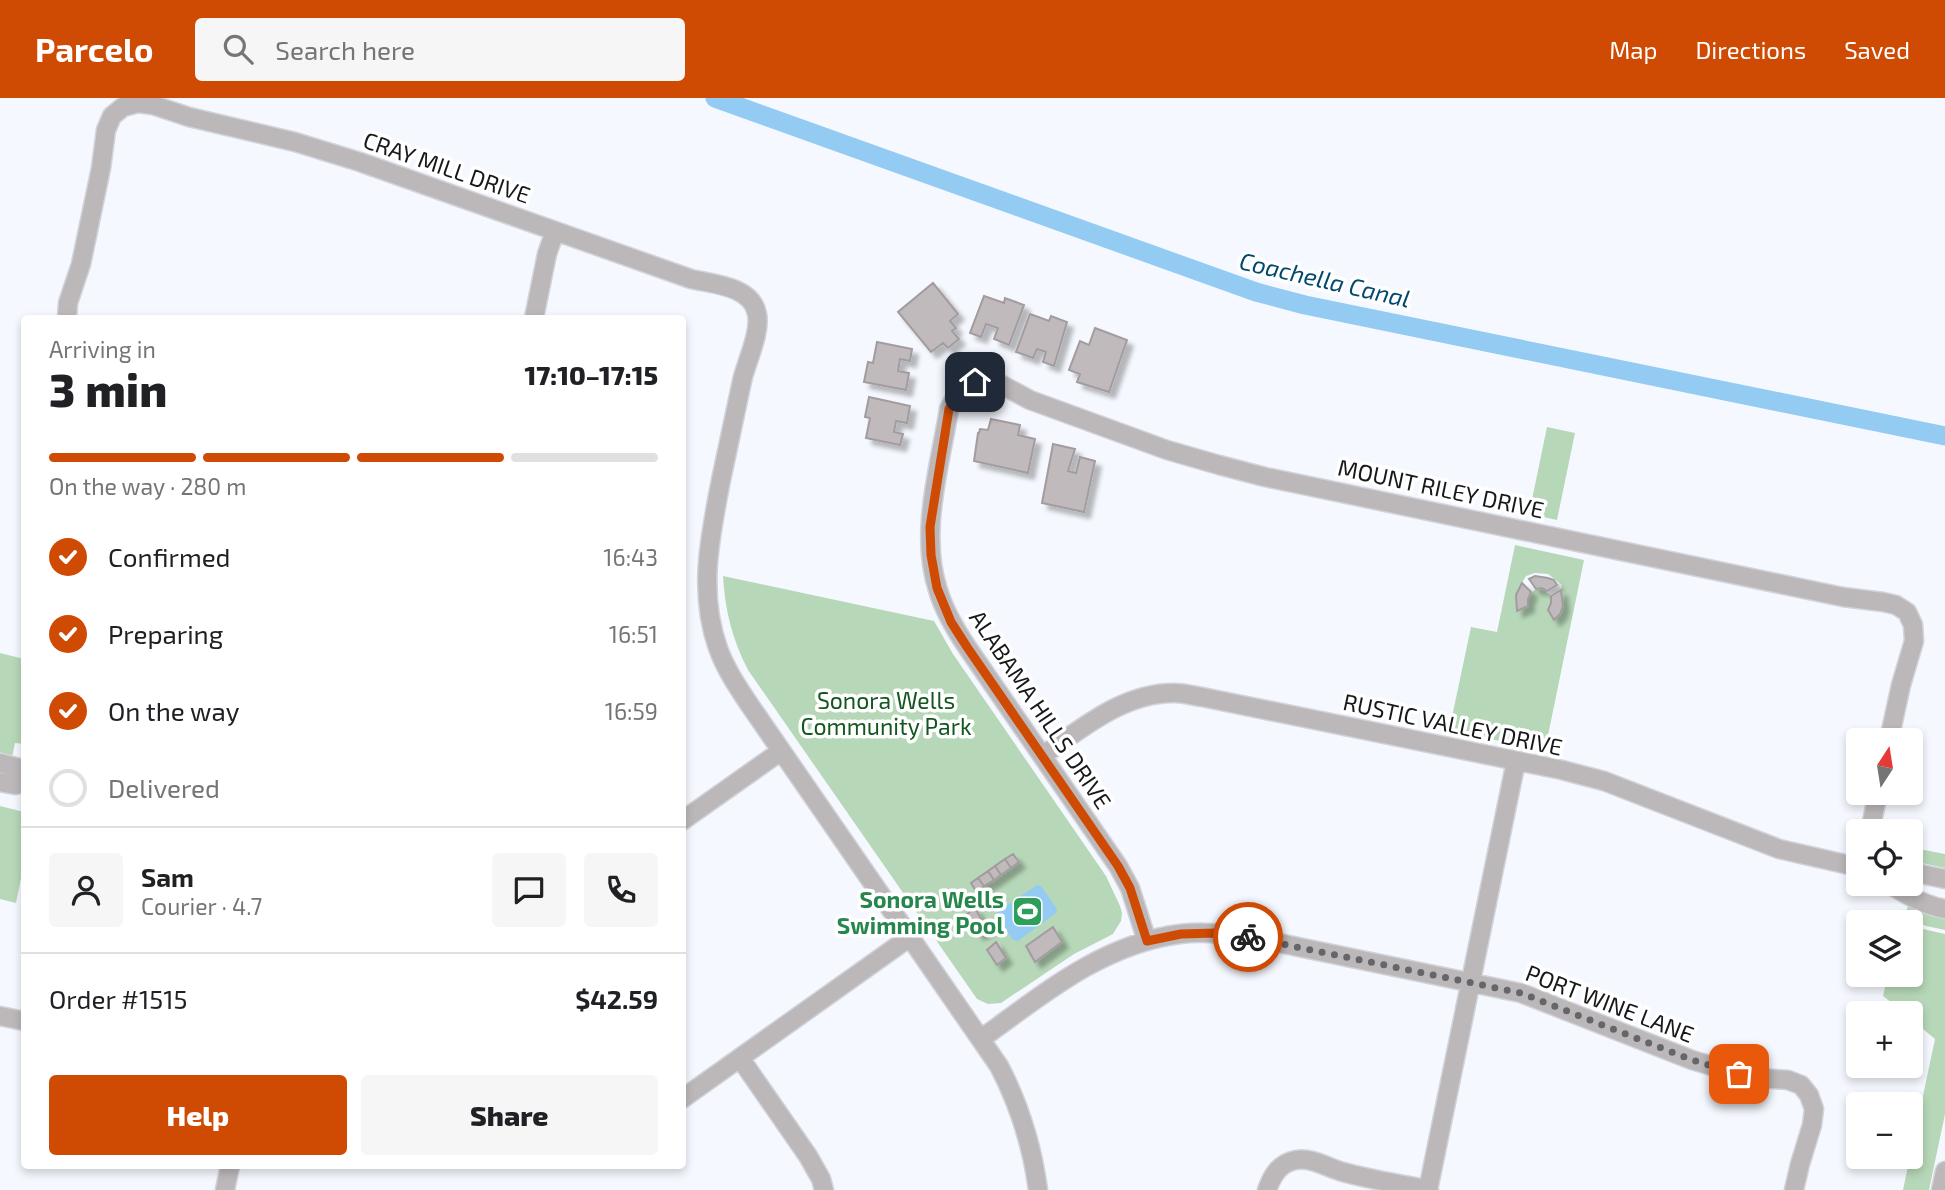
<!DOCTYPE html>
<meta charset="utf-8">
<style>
body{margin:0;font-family:"Exo 2",sans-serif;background:#f6f6f6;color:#202124;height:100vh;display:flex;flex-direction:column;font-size:26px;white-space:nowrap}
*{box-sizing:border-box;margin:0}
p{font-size:23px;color:#757577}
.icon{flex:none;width:38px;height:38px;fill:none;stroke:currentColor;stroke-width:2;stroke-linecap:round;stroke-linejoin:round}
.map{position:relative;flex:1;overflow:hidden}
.sheet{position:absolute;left:21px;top:217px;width:665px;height:854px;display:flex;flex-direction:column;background:#fff;border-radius:7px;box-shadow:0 4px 10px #0003}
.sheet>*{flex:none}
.needle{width:46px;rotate:12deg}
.tools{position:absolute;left:1846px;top:630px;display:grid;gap:14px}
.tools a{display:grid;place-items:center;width:77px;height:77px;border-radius:7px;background:#fff;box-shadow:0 4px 10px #0003;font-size:35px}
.pin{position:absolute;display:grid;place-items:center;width:60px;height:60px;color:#fff;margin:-30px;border-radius:14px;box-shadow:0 4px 10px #0006}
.courier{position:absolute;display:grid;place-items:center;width:70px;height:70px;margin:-35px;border:5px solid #cf4a03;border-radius:50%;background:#fff;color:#222;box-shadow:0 2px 9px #0007}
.headline em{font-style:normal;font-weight:800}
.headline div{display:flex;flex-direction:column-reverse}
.headline{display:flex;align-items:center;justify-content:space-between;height:119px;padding:0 28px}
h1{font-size:46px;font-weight:800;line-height:52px}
.bar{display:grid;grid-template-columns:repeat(4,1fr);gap:10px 7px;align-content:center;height:84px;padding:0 28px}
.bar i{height:9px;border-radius:5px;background:#e0e0e0}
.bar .current{background:#cf4a03}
.bar p{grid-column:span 4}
.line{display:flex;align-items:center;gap:18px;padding:0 28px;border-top:2px solid #e0e0e0}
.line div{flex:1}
.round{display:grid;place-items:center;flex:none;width:74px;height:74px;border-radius:7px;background:#f6f6f6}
ol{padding:0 28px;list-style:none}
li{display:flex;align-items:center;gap:21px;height:77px}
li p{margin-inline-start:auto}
li .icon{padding:7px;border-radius:50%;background:#cf4a03;color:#fff;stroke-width:4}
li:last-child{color:#757577}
li i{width:38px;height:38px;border:4px solid #e0e0e0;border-radius:50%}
.primary-button{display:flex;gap:14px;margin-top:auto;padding:14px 28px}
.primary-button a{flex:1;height:80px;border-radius:7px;background:#cf4a03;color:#fff;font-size:28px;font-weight:800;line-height:80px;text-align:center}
.primary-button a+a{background:#f6f6f6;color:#202124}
header{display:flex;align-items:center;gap:42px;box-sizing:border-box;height:98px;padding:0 35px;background:#cf4a03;color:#fff}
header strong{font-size:33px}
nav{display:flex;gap:38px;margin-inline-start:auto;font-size:24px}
.search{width:490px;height:63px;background:#f6f6f6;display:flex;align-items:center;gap:18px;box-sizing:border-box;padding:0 24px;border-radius:7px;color:#757577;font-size:26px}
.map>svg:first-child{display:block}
.green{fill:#b7d8b8;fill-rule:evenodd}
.water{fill:#93cbf2}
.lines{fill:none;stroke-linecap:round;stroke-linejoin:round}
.canal{stroke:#93cbf2;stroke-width:19}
.building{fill:#c0babd;stroke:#a39c9f;stroke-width:2;filter:url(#shadow)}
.minor-casing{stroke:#d1d4da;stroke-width:21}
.minor{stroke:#bcb8b9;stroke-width:18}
.done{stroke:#65666a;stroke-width:7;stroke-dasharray:0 12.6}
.route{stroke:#cf4a03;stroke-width:9}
.labels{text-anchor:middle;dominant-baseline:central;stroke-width:7;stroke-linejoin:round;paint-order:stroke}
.street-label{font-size:23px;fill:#17181a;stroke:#fff}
.park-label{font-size:23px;fill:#13571e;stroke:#fff}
.leisure-label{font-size:23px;font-weight:bold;fill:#27864d;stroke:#fff;text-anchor:end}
.water-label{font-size:24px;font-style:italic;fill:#00496d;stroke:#fff}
</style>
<header>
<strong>Parcelo</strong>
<div class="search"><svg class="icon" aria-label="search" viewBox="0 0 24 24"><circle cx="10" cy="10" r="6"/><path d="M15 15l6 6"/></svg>Search here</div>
<nav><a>Map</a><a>Directions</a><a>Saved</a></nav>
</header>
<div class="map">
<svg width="1945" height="1092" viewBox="0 0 1945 1092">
<defs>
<filter id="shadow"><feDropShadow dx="6" dy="6" stdDeviation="2" flood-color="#0004"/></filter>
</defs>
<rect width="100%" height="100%" fill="#f5f8fe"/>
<path class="green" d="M1547,329L1575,335L1557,422L1529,416Z
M1515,447L1584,462L1545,652L1449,633L1471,529L1497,534ZM1535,475L1548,476L1562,487C1560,502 1567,508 1555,521L1548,512L1551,505V498L1542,490C1531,491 1528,498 1528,508L1517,513C1514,498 1519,490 1526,478Z
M723,478L934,523L953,556L1106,778L1120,808L1122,815L1121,823L1113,836L1074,856L1001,905L988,906L977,901L748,572C732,541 725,512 723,478Z
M0,555L24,561V646L15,645L12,660L6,659L0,654Z
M0,708L24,714V765L16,805L0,801Z
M1914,750L1945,756V770L1912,763Z
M1909,806L1945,819V832L1926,828L1904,818Z
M1911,826L1923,831L1945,836V1016L1929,1092H1903L1935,941L1911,921V915H1905L1883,898L1888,877H1911Z"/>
<path class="water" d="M1037,787L1041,788L1057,811L1056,815L1018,843L1013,842L997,818V814Z"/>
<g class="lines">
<path class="canal" d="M715,0L1256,194L1305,207L1945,338"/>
</g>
<path class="building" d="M933,185L958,216L950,223L956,230L952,233L959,241L948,250L943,245L931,254L898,214Z
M984,198L1004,205L1005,200L1024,207L1009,247L994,241L998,230L986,226L981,239L970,235Z
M1030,216L1049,223L1051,218L1067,224L1054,268L1043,264L1046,254L1037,251L1033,260L1016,254Z
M1095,230L1127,242L1109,294L1077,284L1080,276L1069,272L1080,243L1089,247Z
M877,244L912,251L910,263L900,261L898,273L909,275L906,292L864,284L868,264L873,265Z
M869,299L910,308L907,325L896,323L894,334L903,336L900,347L866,340L870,320L865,319Z
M991,321L1020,327L1018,337L1035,341L1028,375L974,363L978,335H979L980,331L988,332Z
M1053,346L1075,351L1068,373L1076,375L1080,359L1095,363L1084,414L1042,405Z
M1535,478L1548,480L1554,482L1557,487L1547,493L1542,490L1536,491L1529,481Z
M1522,485L1531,494L1528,501V508L1517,513L1516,497Z
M1561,492L1563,508L1560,516L1554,522L1548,512L1551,505V498Z
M1013,756L1019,764L1011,770L1005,761Z
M1005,761L1011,770L1001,777L995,768Z
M995,768L1001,777L994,782L988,773Z
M988,773L994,782L984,788L978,780Z
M978,780L984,788L976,793L971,785Z
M975,810L987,831L978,836L967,816Z
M1053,829L1062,844L1035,864L1026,848Z
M996,844L1006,860L997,867L987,852Z"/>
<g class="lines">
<defs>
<path id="minor" d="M67,220L68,205L81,166L101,70L106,32L112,18L123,9L138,5L153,7L189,19L295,44L360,64L691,181C713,186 752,188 757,216C761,234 746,265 742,283C735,316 728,349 721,382C710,439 698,494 718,550C725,570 737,588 749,606L999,968C1020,1008 1032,1047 1038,1092
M534,220L547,156L555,133
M1042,658C1081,631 1124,594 1175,595C1184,595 1193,598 1202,599L1562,672L1604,683L1779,751L1858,769
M0,665L19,670L24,673
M0,684L15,687L24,685
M682,723L781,653
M1870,733L1878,695
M1911,774L1945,781
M1889,786C1907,797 1924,807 1945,811
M1147,843L1130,790L1118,768L967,549C955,531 944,513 938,492C919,435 940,368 949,311L958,295L975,284L988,283L1002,287L1030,302L1167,352L1219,367L1265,379L1843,499L1883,504L1896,507L1907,514L1913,527L1914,543L1901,587L1889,642
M0,918L24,923
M981,941C1042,897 1102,846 1180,836C1203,833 1227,836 1250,839L1521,895L1692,962L1739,976L1760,980L1788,982L1801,987L1809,997L1814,1011L1812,1027L1800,1066L1794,1092
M740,960L808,1058L821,1081L824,1092
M682,1001L910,839
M225,1092L230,1068
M1267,1092C1272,1078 1279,1065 1296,1062C1312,1059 1328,1070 1343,1074C1371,1082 1401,1086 1429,1092
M1428,1092L1516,663
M1941,1092L1945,1073"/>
</defs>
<use href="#minor" class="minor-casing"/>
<use href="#minor" class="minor"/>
</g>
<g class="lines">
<path class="done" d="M1248,839L1521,895L1692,962L1739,976"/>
<path class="route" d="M975,284L958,295L949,311L930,429L931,457L937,490L951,524L967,549L1118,768L1130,790L1147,843L1181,836L1216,835L1248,839"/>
</g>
<defs>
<symbol id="stadium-square" viewBox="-11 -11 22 22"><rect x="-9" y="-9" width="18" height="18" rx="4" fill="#2e9e5b" stroke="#fff"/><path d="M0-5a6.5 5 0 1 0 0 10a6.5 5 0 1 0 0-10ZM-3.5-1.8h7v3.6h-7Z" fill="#fff"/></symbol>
</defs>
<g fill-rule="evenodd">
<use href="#stadium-square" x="1010" y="796" width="35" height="35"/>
</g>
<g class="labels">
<g class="street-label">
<text transform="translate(447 69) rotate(19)">CRAY MILL DRIVE</text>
<text transform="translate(1441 390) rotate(12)">MOUNT RILEY DRIVE</text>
<text transform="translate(1041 611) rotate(56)">ALABAMA HILLS DRIVE</text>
<text transform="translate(1453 626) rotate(12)">RUSTIC VALLEY DRIVE</text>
<text transform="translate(1610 905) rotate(21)">PORT WINE LANE</text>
</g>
<g class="park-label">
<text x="886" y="602">Sonora Wells<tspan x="886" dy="26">Community Park</tspan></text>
</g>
<g class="leisure-label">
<text x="1004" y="801">Sonora Wells<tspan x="1004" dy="26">Swimming Pool</tspan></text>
</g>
<g class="water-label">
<text transform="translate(1325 181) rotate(13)">Coachella Canal</text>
</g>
</g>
</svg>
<div class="tools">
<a><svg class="needle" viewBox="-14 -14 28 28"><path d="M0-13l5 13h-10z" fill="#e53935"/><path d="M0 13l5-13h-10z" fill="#757577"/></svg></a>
<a><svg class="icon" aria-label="locate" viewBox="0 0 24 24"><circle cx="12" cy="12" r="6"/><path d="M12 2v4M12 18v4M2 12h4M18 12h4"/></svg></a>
<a><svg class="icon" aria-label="layers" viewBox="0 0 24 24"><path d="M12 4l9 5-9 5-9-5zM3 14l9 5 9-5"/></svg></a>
<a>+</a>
<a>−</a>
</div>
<div class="pin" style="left:1739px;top:976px;background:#ea580c"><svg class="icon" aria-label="bag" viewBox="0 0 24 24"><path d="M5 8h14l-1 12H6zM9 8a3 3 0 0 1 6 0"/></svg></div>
<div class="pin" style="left:975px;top:284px;background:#1f2937"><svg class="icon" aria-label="home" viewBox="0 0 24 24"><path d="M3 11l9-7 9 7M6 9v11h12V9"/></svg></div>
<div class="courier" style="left:1248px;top:839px"><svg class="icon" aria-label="bike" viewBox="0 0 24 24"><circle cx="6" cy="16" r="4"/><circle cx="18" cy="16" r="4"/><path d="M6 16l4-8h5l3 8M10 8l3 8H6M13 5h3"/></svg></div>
<section class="sheet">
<div class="headline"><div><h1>3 min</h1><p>Arriving in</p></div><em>17:10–17:15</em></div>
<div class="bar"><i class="current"></i><i class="current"></i><i class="current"></i><i></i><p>On the way · 280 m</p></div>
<ol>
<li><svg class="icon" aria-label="check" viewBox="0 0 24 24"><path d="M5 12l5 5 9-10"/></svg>Confirmed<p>16:43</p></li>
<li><svg class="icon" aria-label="check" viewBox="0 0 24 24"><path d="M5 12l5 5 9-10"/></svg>Preparing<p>16:51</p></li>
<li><svg class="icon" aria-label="check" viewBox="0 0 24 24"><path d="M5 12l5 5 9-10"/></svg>On the way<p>16:59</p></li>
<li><i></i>Delivered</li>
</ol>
<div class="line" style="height:126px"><a class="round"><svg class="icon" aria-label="person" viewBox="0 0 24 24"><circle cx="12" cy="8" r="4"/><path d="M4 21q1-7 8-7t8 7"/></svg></a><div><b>Sam</b><p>Courier · 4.7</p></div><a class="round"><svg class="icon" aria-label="chat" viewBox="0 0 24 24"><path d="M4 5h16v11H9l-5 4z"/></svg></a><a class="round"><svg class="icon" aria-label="phone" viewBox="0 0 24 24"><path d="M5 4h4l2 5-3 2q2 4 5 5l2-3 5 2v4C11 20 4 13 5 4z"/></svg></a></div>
<div class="line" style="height:91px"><div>Order #1515</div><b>$42.59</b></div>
<div class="primary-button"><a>Help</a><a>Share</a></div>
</section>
</div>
